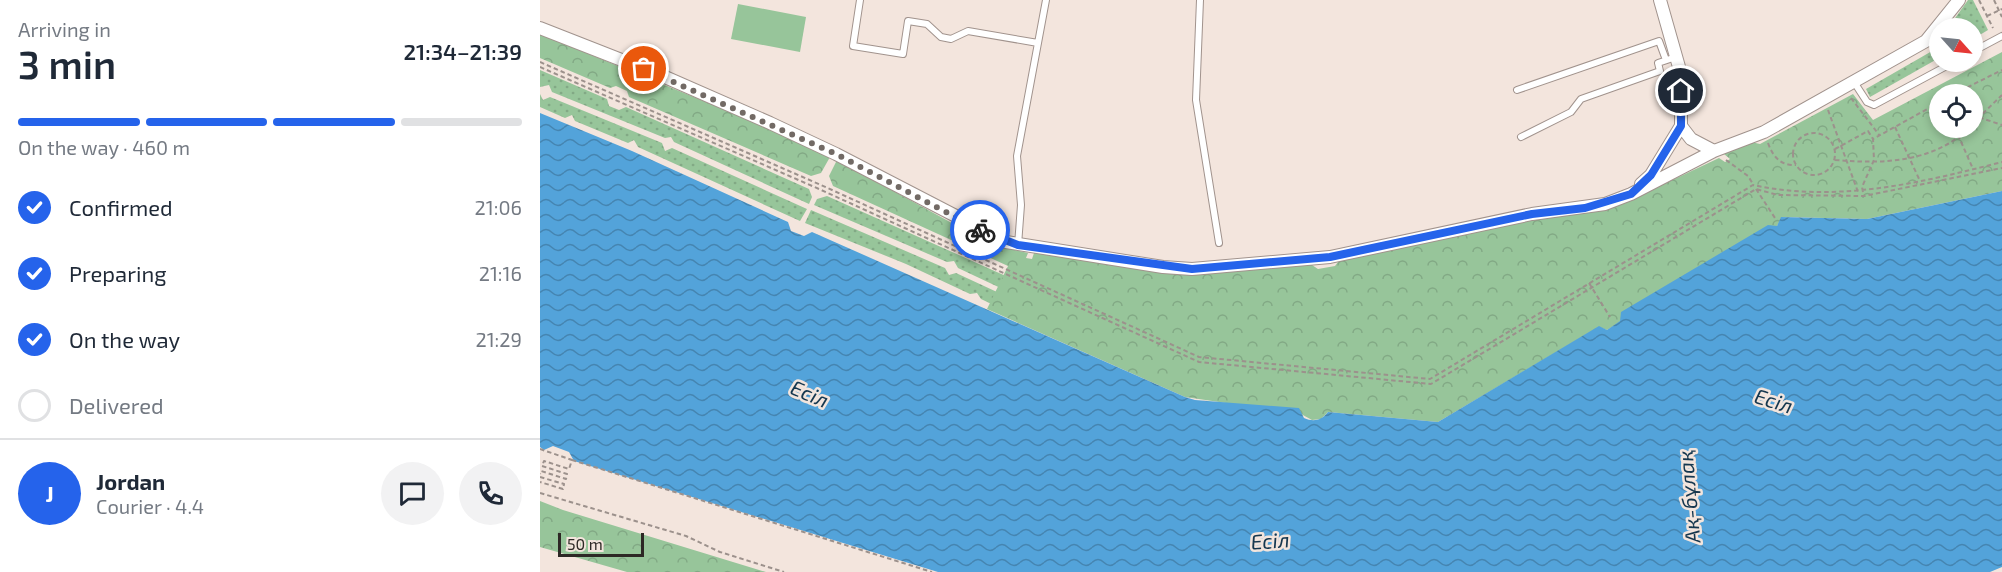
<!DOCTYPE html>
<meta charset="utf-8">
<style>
body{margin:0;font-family:"Exo 2",sans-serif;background:#f2f2f3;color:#1f2937;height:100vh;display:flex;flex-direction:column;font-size:22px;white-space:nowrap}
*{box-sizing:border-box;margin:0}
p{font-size:20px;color:#747a83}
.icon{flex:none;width:33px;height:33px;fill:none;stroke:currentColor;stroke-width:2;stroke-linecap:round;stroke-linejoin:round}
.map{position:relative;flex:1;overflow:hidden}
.side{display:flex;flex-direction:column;background:#fff;width:540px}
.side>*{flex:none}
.needle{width:39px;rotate:117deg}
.controls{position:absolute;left:1389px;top:18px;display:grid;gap:12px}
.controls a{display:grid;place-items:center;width:54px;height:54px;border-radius:50%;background:#fff;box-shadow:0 3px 9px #0003;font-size:30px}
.scale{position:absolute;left:18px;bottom:15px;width:86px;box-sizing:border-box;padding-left:6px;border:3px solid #2d2825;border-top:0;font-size:16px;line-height:21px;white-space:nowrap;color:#2d2825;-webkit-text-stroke:4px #f3e5dd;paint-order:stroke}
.pin{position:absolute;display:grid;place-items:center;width:51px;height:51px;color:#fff;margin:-26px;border:3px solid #fff;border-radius:50%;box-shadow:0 2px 6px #0007}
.courier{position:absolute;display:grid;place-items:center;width:60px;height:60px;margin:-30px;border:4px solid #2563eb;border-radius:50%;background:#fff;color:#222;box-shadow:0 2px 8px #0007}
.overview em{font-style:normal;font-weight:600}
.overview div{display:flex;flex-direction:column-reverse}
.overview{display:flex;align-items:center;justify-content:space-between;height:102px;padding:0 18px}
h1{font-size:39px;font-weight:600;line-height:45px}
.bar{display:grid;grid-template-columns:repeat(4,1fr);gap:9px 6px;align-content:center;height:72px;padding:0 18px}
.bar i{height:8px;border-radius:4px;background:#e0e1e3}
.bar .selected{background:#2563eb}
.bar p{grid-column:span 4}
.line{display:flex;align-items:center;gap:15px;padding:0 18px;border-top:2px solid #e0e1e3}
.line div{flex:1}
.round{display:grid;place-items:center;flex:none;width:63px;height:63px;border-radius:32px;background:#f2f2f3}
ol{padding:0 18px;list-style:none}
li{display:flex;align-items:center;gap:18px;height:66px}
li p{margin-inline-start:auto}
li .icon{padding:6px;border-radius:50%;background:#2563eb;color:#fff;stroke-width:4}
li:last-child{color:#747a83}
li i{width:33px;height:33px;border:3px solid #e0e1e3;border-radius:50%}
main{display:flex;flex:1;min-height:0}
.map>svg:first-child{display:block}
.grass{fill:url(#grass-dots)}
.forest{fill:url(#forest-crowns);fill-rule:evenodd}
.garden{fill:#97c59a}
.water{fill:url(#water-waves)}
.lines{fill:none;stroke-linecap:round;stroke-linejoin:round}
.service-casing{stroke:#a1938d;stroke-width:8}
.minor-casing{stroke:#a1938d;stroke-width:14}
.path{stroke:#9c918c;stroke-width:2;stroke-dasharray:4.5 3;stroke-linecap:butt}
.service{stroke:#fff;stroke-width:6}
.minor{stroke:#fff;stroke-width:12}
.done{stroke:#726a65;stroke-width:6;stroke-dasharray:0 10.8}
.route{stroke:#2563eb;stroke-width:8}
.labels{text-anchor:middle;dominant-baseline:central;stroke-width:5;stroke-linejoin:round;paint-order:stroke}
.water-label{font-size:21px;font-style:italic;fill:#15374f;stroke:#f3e5dd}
</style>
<main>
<section class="side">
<div class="overview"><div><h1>3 min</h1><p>Arriving in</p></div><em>21:34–21:39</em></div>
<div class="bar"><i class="selected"></i><i class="selected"></i><i class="selected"></i><i></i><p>On the way · 460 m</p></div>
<ol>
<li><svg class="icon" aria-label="check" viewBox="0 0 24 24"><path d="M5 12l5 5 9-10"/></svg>Confirmed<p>21:06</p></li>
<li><svg class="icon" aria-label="check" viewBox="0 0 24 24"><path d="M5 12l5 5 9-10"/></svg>Preparing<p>21:16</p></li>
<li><svg class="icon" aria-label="check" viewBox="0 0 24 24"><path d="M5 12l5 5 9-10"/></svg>On the way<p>21:29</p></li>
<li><i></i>Delivered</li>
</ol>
<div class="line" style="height:108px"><b class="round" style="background:#2563eb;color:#fff">J</b><div><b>Jordan</b><p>Courier · 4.4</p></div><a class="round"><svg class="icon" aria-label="chat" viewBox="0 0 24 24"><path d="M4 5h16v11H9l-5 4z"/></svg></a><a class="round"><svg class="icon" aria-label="phone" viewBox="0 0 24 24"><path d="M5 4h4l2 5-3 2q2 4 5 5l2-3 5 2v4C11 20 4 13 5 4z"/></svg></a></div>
</section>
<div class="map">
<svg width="1462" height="572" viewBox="0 0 1462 572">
<defs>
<pattern id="grass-dots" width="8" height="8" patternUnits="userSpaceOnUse" patternTransform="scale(1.5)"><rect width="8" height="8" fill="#97c59a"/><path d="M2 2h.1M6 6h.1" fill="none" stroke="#82a985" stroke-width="1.8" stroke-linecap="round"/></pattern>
<pattern id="forest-crowns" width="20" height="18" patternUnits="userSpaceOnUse" patternTransform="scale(1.5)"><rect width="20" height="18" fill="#97c59a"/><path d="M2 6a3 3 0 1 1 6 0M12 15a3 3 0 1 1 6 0" fill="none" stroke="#82a985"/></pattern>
<pattern id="water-waves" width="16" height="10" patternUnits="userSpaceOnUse" patternTransform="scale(1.5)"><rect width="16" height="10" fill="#53a3da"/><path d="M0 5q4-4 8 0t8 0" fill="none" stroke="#4585b1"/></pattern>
</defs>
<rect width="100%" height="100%" fill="#f3e5dd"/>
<path class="grass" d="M1428,0H1433L1448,30L1433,39L1432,28H1408Z
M1399,47V58L1330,97L1326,89Z
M0,70L67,99L69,106L79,110L86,107L269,189L272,197L269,204L134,142L131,137L125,138L12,92L9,85L0,87Z
M0,94L3,100L10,97L122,143L125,151L132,148L267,209L260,221L98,147L94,140L88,143L35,121L32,115L25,118L0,107Z
M287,196L468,277L528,320L418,268L414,261L407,262L274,205L277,199Z
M271,210L405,268L409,275L416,273L526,324L487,321L441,299L437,293L430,294L366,264L265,223Z"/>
<path class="forest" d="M0,34L215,122L290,157L281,173L271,176L89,97L87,91L76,86L70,88L0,58Z
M1462,52V191L1327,219L1242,217L1237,226L1067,330L1059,327L898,422L788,412L781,419L772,420L761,414L645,397L447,309L468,266L293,186L289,176L297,160L452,245L488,253L486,258L492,259L494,253L637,273L769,263L778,269L795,266L801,258L982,220L1065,209L1086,202L1179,158L1185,162L1190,159L1184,154L1211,142L1220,144L1313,94L1333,120ZM1400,94H1432V128H1400Z
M0,501L23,510L226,572H87L0,547Z"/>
<path class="garden" d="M198,4L266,17L260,52L191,39Z"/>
<path class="water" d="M0,113L92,151L248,222L251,231L264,236L272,232L645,397L655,400L759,408L764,418C773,422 781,421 788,412L898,422L1059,326L1067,330L1080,321L1081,312L1228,225L1237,226L1241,217L1327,219L1462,191V567L1450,572H398L34,461L29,452L13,446L4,450L0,447Z"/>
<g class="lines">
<defs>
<path id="service" d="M320,0L313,46L363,54L368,21L387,24L401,37L411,39L428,31L498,43
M660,0L656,100L679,243
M1432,52L1462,36
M1314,82L1327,102L1334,105L1414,62
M977,90L1119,41L1126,60
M981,137L1031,112L1041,99L1120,71L1118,63L1136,57
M478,245L481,205L477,156L506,0"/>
<path id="minor" d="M0,28L125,77L230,123L296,154L466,242L623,267L652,269L790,257L992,214L1065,204L1091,194L1174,151L1224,132L1386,41L1419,0
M1141,126L1151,139L1174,151
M1101,184L1111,175L1141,126V74L1120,0"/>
</defs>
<use href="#service" class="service-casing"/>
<use href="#minor" class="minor-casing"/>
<path class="path" d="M1439,0L1453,28
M1454,0L1462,17
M1447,16L1462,9
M0,62L281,185L659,357L890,379L1213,185C1298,203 1380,183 1462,162
M0,67L279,189L659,362L891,384L1216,189L1238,195L1324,196L1462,168
M1414,94L1462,70
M1311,98L1340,136
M1288,110L1318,192
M1432,115L1462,125
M1432,124L1462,95
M1355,127L1380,181
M1415,128L1433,169
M1253 154a21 21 0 1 1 42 0a21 21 0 1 1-42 0Z
M1228,143C1233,157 1241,166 1256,165
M1295,149L1328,131L1333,139
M1186,160L1208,176L1213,184
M1295,160C1342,164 1393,163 1429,128
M1216,189L1235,218
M1323,192L1322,187L1334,160L1333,139L1400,102
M1049,283L1070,317
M0,449L32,460L29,469L4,461L2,466L27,474L26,479L1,471L0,474
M32,460L392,572
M0,477L24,484L23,489L0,482
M0,493L146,536L180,552L244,572"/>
<use href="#service" class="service"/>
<use href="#minor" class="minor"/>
</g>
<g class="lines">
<path class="done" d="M104,69L296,154L440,230"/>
<path class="route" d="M440,230L478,245L652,269L790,257L992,214L1045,208L1091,194L1111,175L1141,126V91"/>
</g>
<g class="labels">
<g class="water-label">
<text transform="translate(270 393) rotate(23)">Есіл</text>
<text transform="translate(1234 400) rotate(17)">Есіл</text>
<text transform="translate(1148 497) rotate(-95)">Ақ-бұлақ</text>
<text transform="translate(730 540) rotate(-4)">Есіл</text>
</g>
</g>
</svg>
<div class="controls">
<a><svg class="needle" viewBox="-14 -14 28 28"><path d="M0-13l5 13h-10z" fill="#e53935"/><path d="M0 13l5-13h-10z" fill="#747a83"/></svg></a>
<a><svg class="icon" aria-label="locate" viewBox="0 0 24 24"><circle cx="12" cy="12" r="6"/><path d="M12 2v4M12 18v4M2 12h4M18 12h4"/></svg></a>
</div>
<div class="scale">50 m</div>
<div class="pin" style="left:104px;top:69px;background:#ea580c"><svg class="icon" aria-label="bag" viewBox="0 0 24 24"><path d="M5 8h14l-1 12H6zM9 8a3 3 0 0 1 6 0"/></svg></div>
<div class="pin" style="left:1141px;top:91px;background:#1f2937"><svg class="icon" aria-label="home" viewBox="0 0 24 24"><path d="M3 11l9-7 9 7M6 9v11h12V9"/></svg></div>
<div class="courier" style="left:440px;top:230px"><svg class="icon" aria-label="bike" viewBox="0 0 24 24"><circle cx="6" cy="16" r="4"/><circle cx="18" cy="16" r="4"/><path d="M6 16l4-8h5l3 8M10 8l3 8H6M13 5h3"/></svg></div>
</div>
</main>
